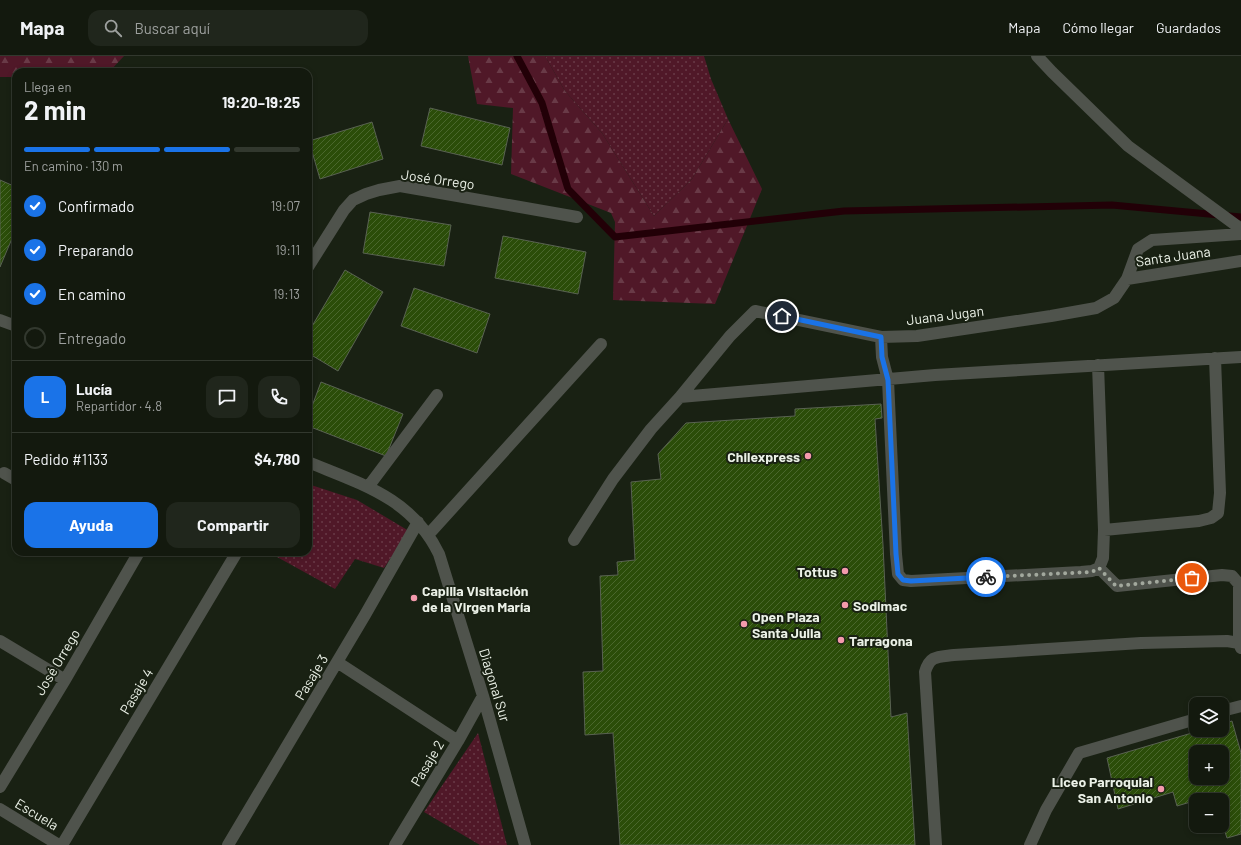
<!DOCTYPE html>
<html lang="es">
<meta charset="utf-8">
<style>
body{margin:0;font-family:Barlow,sans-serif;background:#20261c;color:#f1f3f6;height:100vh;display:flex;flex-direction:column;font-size:15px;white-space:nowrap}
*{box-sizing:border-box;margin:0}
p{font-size:13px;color:#9da09e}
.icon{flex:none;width:22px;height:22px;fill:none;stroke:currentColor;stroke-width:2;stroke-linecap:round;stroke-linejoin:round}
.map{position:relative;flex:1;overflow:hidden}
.side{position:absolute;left:12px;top:12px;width:300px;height:488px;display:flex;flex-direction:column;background:#13190e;border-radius:12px;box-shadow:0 2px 6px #0003,0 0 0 1px #32382e}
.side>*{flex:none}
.controls{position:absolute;left:1189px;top:641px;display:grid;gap:8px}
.controls a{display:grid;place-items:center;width:40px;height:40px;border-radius:8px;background:#13190e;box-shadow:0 2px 6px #0003,0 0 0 1px #32382e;font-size:20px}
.pin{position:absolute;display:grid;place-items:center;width:34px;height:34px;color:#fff;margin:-17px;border:2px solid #fff;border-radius:50%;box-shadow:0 1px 4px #0007}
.courier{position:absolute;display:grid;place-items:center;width:40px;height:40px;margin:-20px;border:3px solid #1a73e8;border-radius:50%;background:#fff;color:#222;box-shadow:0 1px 5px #0007}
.head em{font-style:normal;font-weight:700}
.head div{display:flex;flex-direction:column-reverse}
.head{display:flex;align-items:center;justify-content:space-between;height:68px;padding:0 12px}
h1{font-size:26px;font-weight:700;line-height:30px}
.bar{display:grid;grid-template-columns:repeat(4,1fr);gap:6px 4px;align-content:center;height:48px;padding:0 12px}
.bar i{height:5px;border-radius:3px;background:#32382e}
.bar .current{background:#1a73e8}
.bar p{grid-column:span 4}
.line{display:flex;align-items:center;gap:10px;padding:0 12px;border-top:1px solid #32382e}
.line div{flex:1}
.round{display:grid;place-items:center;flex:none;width:42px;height:42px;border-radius:12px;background:#20261c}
ol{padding:0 12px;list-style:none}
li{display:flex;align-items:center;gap:12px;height:44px}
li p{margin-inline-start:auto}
li .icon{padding:4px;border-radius:50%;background:#1a73e8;color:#fff;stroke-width:4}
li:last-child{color:#9da09e}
li i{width:22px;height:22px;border:2px solid #32382e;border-radius:50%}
.button{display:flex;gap:8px;margin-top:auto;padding:8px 12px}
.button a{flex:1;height:46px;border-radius:12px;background:#1a73e8;color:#fff;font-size:16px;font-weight:700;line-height:46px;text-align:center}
.button a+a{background:#20261c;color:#f1f3f6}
header{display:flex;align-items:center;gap:24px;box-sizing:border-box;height:56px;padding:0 20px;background:#13190e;border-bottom:1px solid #32382e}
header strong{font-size:19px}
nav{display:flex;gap:22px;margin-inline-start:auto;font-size:14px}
.search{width:280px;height:36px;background:#20261c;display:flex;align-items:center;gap:10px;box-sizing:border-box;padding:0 14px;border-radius:12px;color:#9da09e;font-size:15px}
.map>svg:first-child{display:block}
.green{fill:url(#green-dots)}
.forest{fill:url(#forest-firs)}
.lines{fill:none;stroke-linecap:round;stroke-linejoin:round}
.stream{stroke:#220007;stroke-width:7}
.building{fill:url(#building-hatch);stroke:#596252;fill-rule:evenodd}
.minor{stroke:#4f534c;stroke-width:12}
.done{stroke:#a2a89d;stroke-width:4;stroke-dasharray:0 7.2}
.route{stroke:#1a73e8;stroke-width:5}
.poi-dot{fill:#f39aac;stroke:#192113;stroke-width:1.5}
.labels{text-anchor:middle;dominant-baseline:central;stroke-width:4;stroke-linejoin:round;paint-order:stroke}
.street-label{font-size:14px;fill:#ebf1e7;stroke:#192113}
.poi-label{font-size:14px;font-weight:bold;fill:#ebf1e7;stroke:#192113;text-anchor:start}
</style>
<header>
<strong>Mapa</strong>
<div class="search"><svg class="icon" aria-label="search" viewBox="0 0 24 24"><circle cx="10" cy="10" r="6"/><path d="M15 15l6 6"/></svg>Buscar aquí</div>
<nav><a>Mapa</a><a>Cómo llegar</a><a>Guardados</a></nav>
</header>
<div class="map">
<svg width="1241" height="789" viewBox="0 0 1241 789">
<defs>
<pattern id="green-dots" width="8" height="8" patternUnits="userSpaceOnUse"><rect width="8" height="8" fill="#501828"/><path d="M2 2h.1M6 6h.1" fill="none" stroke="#693a47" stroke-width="1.8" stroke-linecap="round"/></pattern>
<pattern id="forest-firs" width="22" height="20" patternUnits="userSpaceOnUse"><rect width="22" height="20" fill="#501828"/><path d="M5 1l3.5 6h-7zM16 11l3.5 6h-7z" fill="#693a47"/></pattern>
<pattern id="building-hatch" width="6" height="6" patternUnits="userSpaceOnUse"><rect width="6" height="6" fill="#2b4d09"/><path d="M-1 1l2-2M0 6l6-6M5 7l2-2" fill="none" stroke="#4a672d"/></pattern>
</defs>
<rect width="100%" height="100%" fill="#192113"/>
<path class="green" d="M545,0H704L711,23L728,63L692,123L654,160L602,77L565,35Z
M308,428L357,444L409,475L384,512L355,503L335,533L268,496H308Z
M478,677L507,789H480L424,756Z"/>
<path class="forest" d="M0,0H124L109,16H16V21H0Z
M468,0H545L565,35L602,77L654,160L692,123L728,63L762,133L715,248L613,244L615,166L611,157L511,118L513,52L477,48Z"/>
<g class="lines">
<path class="stream" d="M517,0L542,47L568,133L615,181L844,155L1112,149L1241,161"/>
</g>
<path class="building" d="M430,52L510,72L502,109L421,90Z
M372,66L383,103L320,123L309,85Z
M0,124L16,131V173L0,211Z
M370,156L451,169L444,210L363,197Z
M503,180L586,196L578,238L495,222Z
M345,214L383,236L338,315L308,297V277Z
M414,232L490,258L477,297L401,270Z
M321,326L403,358L386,400L308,370V361Z
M881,348L882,362L875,363L883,489L891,661L907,657L915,789H620L613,677L585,679L583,616L603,615L600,520L618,519L617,506L635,504L631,426L661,423L658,398L686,367L795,360V353Z
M1232,665L1241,697V778L1227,782L1222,767V744H1215L1214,739L1177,750L1173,736L1118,753L1107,702L1202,674H1222V668ZM1196,696H1222V722H1196Z"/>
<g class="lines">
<path class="minor" d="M1037,0L1052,16L1128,90L1241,173
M308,211L344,154L353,144L366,138L379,134L400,130L577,161
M1127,223L1241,205
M0,264L16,270
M881,281L882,301L888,324L896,498L898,518L903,524L911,525L1081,516L1092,515L1099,512L1103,502L1104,474L1098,309
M680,341L730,280L755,255L881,281L917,280L1051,260L1096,252L1114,242L1127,223L1138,193L1152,184L1241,178
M308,406C361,428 412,442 439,498L483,640L525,789
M4,417L16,424
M368,431L437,339
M1104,474L1199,465L1211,462L1218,457L1220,437L1215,302
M428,479L601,288
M574,484L613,423L651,373L680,341L935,319L1241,301
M1099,512L1117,530L1222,519L1232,520L1239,528V587
M0,585L65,624
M337,606L458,685
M1222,655L1241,650
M0,731L65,624L139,496
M0,753L59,789
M62,789L237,496
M228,789L365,559L418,466
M395,789L458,685L483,640
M936,789L925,616C930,599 938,601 954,599L1141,587L1227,585L1239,587L1241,592
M1030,789L1046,754L1079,697L1196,663"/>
</g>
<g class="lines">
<path class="done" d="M986,521L1092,516L1099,512L1116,530L1192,522"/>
<path class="route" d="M782,260L881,281L882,301L888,324L896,498L898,518L903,524L911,525L986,521"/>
</g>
<g class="poi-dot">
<circle cx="808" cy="400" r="4"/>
<circle cx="845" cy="515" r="4"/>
<circle cx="414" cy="542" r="4"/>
<circle cx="845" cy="549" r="4"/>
<circle cx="744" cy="568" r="4"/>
<circle cx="841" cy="584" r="4"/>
<circle cx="1161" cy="733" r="4"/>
</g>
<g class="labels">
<g class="street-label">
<text transform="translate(438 123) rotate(8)">José Orrego</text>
<text transform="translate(1173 200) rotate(-8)">Santa Juana</text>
<text transform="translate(945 259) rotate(-7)">Juana Jugan</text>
<text transform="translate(57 606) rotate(-59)">José Orrego</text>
<text transform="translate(311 621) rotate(-59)">Pasaje 3</text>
<text transform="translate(495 629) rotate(73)">Diagonal Sur</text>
<text transform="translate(136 635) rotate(-59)">Pasaje 4</text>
<text transform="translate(427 707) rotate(-59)">Pasaje 2</text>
<text transform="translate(37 758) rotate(31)">Escuela</text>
</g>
<g class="poi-label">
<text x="800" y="400" text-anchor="end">Chilexpress</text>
<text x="837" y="515" text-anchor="end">Tottus</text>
<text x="422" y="534">Capilla Visitación<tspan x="422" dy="16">de la Virgen María</tspan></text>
<text x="853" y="549">Sodimac</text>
<text x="752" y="560">Open Plaza<tspan x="752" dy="16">Santa Julia</tspan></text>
<text x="849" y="584">Tarragona</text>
<text x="1153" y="725" text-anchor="end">Liceo Parroquial<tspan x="1153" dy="16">San Antonio</tspan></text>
</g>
</g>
</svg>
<div class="controls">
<a><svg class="icon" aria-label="layers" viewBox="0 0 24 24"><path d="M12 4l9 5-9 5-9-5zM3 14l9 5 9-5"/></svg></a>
<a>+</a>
<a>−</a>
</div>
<div class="pin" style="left:1192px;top:522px;background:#ea580c"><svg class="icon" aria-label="bag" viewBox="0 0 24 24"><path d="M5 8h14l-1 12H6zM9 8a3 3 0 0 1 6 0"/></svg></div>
<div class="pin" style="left:782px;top:260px;background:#1f2937"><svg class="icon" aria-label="home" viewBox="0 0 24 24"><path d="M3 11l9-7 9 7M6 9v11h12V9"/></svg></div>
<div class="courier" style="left:986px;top:521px"><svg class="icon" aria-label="bike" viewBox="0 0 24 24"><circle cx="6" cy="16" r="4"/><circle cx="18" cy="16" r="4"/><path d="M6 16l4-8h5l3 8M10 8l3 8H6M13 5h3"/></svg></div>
<section class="side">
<div class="head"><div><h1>2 min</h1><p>Llega en</p></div><em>19:20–19:25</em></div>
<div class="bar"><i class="current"></i><i class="current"></i><i class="current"></i><i></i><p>En camino · 130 m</p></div>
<ol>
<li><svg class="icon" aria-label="check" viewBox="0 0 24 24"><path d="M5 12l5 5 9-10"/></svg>Confirmado<p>19:07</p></li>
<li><svg class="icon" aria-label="check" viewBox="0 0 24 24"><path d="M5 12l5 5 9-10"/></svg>Preparando<p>19:11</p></li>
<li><svg class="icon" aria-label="check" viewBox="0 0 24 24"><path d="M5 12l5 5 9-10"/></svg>En camino<p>19:13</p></li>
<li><i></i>Entregado</li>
</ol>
<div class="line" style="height:72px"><b class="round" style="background:#1a73e8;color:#fff">L</b><div><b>Lucía</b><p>Repartidor · 4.8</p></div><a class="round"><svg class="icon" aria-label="chat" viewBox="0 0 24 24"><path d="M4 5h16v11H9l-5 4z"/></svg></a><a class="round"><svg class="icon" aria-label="phone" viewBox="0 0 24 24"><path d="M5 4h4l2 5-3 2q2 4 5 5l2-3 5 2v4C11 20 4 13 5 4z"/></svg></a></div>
<div class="line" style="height:52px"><div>Pedido #1133</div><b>$4,780</b></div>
<div class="button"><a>Ayuda</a><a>Compartir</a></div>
</section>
</div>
